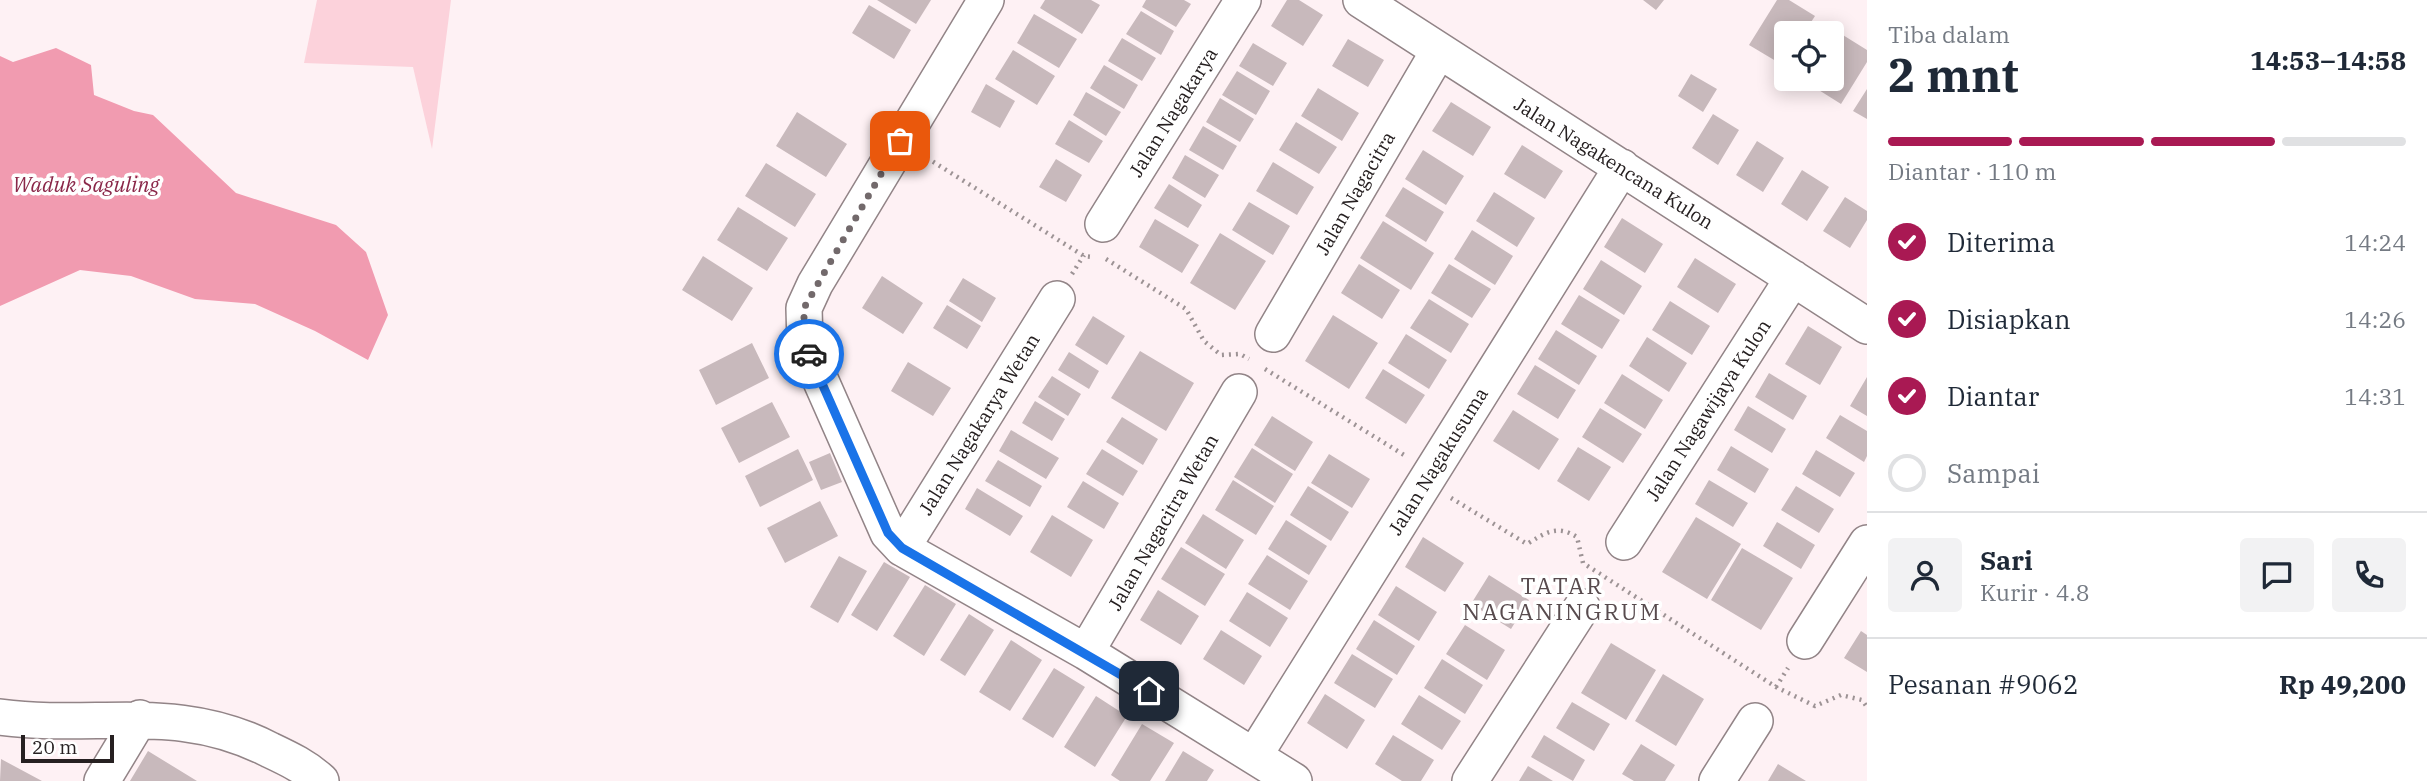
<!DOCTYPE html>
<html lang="id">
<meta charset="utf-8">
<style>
body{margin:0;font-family:"IBM Plex Serif",serif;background:#f2f2f3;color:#1f2937;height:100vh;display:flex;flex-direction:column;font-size:26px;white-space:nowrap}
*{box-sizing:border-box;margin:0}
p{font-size:23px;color:#747a83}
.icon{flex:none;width:38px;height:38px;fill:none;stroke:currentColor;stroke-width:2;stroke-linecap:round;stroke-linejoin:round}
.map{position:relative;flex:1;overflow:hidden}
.sheet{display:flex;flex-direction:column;background:#fff;width:560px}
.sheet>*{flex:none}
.fabs{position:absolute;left:1774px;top:21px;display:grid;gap:14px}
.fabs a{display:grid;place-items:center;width:70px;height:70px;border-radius:7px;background:#fff;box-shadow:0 4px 18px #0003;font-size:35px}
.scale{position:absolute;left:21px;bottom:18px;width:93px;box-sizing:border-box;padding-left:7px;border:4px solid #262021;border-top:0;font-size:19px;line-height:24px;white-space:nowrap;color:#262021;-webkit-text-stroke:5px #fff;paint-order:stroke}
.pin{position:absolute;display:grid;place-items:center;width:60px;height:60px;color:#fff;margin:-30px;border-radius:14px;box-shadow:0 4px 10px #0006}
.courier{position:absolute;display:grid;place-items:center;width:70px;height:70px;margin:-35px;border:5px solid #1a73e8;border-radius:50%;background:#fff;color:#222;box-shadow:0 2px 9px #0007}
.summary em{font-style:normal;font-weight:700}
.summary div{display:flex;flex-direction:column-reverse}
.summary{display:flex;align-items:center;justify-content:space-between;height:119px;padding:0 21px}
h1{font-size:46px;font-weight:700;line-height:52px}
.bar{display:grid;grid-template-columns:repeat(4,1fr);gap:10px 7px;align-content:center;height:84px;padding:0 21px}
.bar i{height:9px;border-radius:5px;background:#e0e1e3}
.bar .current{background:#a91953}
.bar p{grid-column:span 4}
.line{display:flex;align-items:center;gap:18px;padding:0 21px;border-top:2px solid #e0e1e3}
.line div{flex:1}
.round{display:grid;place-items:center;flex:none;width:74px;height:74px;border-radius:7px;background:#f2f2f3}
ol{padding:0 21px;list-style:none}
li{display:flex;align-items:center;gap:21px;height:77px}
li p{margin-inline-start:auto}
li .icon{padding:7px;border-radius:50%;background:#a91953;color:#fff;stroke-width:4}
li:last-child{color:#747a83}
li i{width:38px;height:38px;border:4px solid #e0e1e3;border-radius:50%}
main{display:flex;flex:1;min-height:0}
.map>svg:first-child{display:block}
.green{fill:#fcd2db}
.water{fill:#f19bb0}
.building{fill:#c8b9bc}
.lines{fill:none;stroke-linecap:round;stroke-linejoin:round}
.minor-casing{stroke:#928487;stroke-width:38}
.path{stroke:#9d9395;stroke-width:4.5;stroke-dasharray:2 5;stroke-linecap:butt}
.minor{stroke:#fff;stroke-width:35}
.done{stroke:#72696b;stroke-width:7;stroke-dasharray:0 12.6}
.route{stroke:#1a73e8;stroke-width:9}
.labels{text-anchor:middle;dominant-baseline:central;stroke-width:7;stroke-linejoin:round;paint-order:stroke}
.street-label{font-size:19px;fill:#262021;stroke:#fff}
.water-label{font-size:21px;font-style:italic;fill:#8a2749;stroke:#fff}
.quarter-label{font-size:23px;letter-spacing:2px;fill:#584b4e;stroke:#fff}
</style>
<main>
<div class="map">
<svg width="1867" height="781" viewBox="0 0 1867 781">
<rect width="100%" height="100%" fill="#fef1f4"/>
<path class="green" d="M317,0H451L432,149L413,67L304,63Z"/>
<path class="water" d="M56,48L91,65L94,95L134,111L153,115L236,193L336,225L366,252L388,315L368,360L315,331L255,304L195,299L131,276L80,270L0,306V56L13,62Z"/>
<path class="building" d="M877,0H931L916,24Z
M1045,0H1091L1100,5L1082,34L1040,8Z
M1146,0H1184L1191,4L1176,27L1142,7Z
M1287,0H1299L1323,15L1303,46L1271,26Z
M1643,0H1664L1656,10Z
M1777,0H1789L1815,16L1804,33H1787V61L1784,66L1749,45Z
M869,5L911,30L894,59L852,33Z
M1141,11L1174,31L1161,55L1126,34Z
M1034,14L1077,39L1059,68L1017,43Z
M1838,32L1867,50V62L1841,104L1806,82L1808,79H1832V40Z
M1122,38L1156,58L1142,81L1108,61Z
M1348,39L1384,60L1368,87L1332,66Z
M1253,43L1287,63L1273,86L1239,66Z
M1013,50L1055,76L1037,105L995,79Z
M1104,65L1138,85L1124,109L1090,88Z
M1237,71L1270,91L1256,115L1222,95Z
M1691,74L1717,89L1703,112L1678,96Z
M986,84L1015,101L1000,128L971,112Z
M1318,88L1359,113L1342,141L1301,116Z
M1867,89V119L1853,111Z
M1086,92L1121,112L1106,136L1073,115Z
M1220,98L1254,119L1240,142L1206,122Z
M1451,102L1491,127L1473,156L1432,131Z
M797,112L847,144L826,177L776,146Z
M1713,114L1739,130L1718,165L1692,148Z
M1069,120L1103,141L1089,163L1055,144Z
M1296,122L1337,147L1319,174L1279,150Z
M1203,126L1237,146L1223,170L1189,150Z
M1757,141L1784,158L1763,192L1736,175Z
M1522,145L1563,171L1545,199L1504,174Z
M1423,150L1464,176L1446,205L1405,179Z
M1185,155L1219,175L1205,198L1172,178Z
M1056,159L1082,175L1066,202L1039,187Z
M1273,162L1314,187L1297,215L1256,191Z
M766,163L816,194L795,227L745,196Z
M1802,170L1829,187L1807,221L1781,204Z
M1169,184L1202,205L1188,228L1154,208Z
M1403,187L1444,212L1426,242L1385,216Z
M1494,192L1535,218L1517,247L1476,221Z
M1845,197L1867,211V220L1850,248L1823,231Z
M1249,202L1290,226L1273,255L1232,230Z
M738,207L788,238L767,271L717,240Z
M1622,218L1663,244L1645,273L1604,247Z
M1155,219L1199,245L1182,273L1139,247Z
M1383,221L1434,253L1411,290L1360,258Z
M1472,230L1513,256L1495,285L1454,259Z
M1220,233L1266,261L1235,310L1190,283Z
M703,256L753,288L732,321L682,290Z
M1695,258L1736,284L1718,313L1677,287Z
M1601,260L1642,286L1624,315L1583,289Z
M1359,264L1400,290L1382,319L1341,293Z
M1449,264L1491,289L1472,318L1431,293Z
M882,276L923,303L903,334L862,308Z
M963,278L996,298L982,322L949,301Z
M1579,295L1620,320L1602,349L1561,324Z
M1429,299L1469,324L1451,353L1410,328Z
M1670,301L1710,326L1692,355L1652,330Z
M947,305L981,326L967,349L933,328Z
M1333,315L1378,343L1349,389L1305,361Z
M1093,316L1125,336L1107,365L1075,345Z
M1808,326L1842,347L1820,385L1785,364Z
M1556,330L1597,356L1579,385L1538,359Z
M1406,334L1447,360L1429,389L1388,363Z
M1647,337L1687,363L1669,392L1629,366Z
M752,343L769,378L716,405L699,370Z
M1140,351L1194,383L1166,431L1111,398Z
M1069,352L1099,371L1089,389L1058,370Z
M908,362L951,388L933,416L891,391Z
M1535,365L1576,390L1558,419L1517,394Z
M1383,369L1425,395L1406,424L1365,398Z
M1769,373L1807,396L1793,420L1755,397Z
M1622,374L1663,400L1645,429L1604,403Z
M1052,376L1081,394L1068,416L1038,397Z
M1867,377V416L1850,406Z
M1035,401L1065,419L1052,441L1022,423Z
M772,402L790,437L739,463L721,428Z
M1748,406L1786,429L1772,453L1734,430Z
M1600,408L1642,434L1623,463L1582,437Z
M1513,410L1559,439L1539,470L1493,441Z
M1840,415L1867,431V456L1864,462L1826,438Z
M1272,416L1313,442L1295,471L1254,445Z
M1122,417L1158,439L1143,465L1106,442Z
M1011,430L1059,458L1046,479L999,451Z
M1731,446L1769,469L1755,493L1717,470Z
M1578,447L1611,467L1589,501L1557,481Z
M1252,448L1293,474L1275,503L1234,477Z
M798,449L813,480L760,507L745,476Z
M1102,449L1138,471L1123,496L1086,474Z
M1816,450L1855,473L1840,497L1802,474Z
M830,453L842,482L821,490L809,462Z
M1329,454L1370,479L1352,508L1311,483Z
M998,460L1042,486L1030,507L985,481Z
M1233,480L1274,506L1256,535L1215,510Z
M1709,480L1748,503L1733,527L1695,504Z
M1083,481L1119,503L1104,529L1067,507Z
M1308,486L1349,512L1331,541L1290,515Z
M1796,486L1834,509L1819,533L1781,510Z
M977,488L1023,516L1010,536L965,509Z
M820,501L838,536L785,563L767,528Z
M1203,514L1244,540L1226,569L1185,543Z
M1052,515L1093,540L1071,577L1030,552Z
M1696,517L1741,544L1707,599L1662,572Z
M1286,520L1327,546L1309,575L1268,549Z
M1777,522L1815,545L1801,569L1763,546Z
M1423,537L1464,563L1445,592L1405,567Z
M1181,547L1225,574L1205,606L1161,579Z
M1742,548L1793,578L1761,630L1711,600Z
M1267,555L1308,581L1290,610L1248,584Z
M839,556L867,571L838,623L810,607Z
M884,562L910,577L877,631L851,615Z
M1489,575L1529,600L1511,629L1471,604Z
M925,585L956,604L924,656L893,636Z
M1396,586L1437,612L1419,641L1378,615Z
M1158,590L1199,616L1181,645L1140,620Z
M1247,592L1288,618L1270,647L1229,621Z
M969,614L994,630L965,676L940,660Z
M1374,620L1415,646L1397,675L1356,649Z
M1465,625L1505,650L1487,680L1446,654Z
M1221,630L1262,656L1244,685L1203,659Z
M1861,631L1867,635V672L1844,658Z
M1011,640L1042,660L1010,711L979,692Z
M1611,643L1656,670L1626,720L1581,693Z
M1352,654L1393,679L1375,708L1334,683Z
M1442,659L1483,685L1465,714L1424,688Z
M1054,668L1085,687L1053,738L1022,719Z
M1663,674L1704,699L1676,746L1635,721Z
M1325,694L1365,720L1347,749L1307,723Z
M1419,695L1461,721L1442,750L1401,724Z
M1096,696L1127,716L1095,767L1064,747Z
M1572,702L1610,724L1594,751L1556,728Z
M1142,724L1174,743L1150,781H1120L1111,775Z
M1393,735L1434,760L1421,781H1402L1375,764Z
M1544,735L1585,760L1573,781L1531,757Z
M1641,744L1675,765L1665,781H1634L1622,774Z
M148,751L197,781H130Z
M1183,751L1214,770L1207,781H1165Z
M1,759L42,781H0Z
M1778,764L1806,781H1768Z
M1528,766L1553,781H1519Z"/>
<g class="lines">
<defs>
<path id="minor" d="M986,0L815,284L804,308L805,345L888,533L902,548L1086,652L1294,781
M1361,0L1867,326
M1103,224L1243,0
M1273,334L1438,52
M1624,542L1793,278
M902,548L1057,299
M1805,641L1867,543
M1086,652L1239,392
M0,717C96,730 178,702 270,750C289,759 306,767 321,781
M1254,756L1622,167
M102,781L140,718
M1470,781L1582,607
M1717,781L1755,721"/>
</defs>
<use href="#minor" class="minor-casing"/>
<path class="path" d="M927,158L1084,256L1093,257
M1106,259L1186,309L1204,341L1221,355L1240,354L1249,359
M1072,274L1084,255
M1265,369L1404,455
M1451,498L1527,544C1545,533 1557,524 1577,537L1583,563L1776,687L1815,706L1841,695L1862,700L1867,707
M1776,687L1788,668"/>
<use href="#minor" class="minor"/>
</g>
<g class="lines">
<path class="done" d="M809,354L804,345V308L900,141"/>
<path class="route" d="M809,354L888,533L902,548L1149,691"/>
</g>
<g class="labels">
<g class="street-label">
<text transform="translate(1173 112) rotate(-58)">Jalan Nagakarya</text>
<text transform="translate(1614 163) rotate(32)">Jalan Nagakencana Kulon</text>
<text transform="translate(1355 193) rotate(-60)">Jalan Nagacitra</text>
<text transform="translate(1708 410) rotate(-57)">Jalan Nagawijaya Kulon</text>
<text transform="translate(979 424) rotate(-58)">Jalan Nagakarya Wetan</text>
<text transform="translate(1438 461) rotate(-58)">Jalan Nagakusuma</text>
<text transform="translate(1163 522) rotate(-60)">Jalan Nagacitra Wetan</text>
</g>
<g class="water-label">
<text x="86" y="184">Waduk Saguling</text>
</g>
<g class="quarter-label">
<text x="1562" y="585">TATAR<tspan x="1562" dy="26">NAGANINGRUM</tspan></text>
</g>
</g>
</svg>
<div class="fabs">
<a><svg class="icon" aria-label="locate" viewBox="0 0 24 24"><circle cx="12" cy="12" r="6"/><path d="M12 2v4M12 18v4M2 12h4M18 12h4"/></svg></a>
</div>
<div class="scale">20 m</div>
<div class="pin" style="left:900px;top:141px;background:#ea580c"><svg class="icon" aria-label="bag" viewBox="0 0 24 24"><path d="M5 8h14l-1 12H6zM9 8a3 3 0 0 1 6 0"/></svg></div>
<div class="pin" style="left:1149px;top:691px;background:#1f2937"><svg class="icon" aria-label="home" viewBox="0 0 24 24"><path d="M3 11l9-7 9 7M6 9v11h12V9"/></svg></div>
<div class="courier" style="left:809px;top:354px"><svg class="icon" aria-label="car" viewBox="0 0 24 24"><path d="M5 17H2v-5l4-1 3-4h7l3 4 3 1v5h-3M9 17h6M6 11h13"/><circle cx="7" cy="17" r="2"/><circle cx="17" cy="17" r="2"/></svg></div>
</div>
<section class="sheet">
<div class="summary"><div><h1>2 mnt</h1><p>Tiba dalam</p></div><em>14:53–14:58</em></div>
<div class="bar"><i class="current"></i><i class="current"></i><i class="current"></i><i></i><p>Diantar · 110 m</p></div>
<ol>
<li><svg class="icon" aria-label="check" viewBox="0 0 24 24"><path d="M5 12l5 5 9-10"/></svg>Diterima<p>14:24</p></li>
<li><svg class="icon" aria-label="check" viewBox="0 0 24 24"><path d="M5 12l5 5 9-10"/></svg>Disiapkan<p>14:26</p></li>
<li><svg class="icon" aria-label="check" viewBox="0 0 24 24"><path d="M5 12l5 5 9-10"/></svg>Diantar<p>14:31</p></li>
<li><i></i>Sampai</li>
</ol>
<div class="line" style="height:126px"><a class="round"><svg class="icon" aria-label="person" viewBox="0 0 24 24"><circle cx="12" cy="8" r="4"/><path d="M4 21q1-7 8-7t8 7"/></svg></a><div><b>Sari</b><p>Kurir · 4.8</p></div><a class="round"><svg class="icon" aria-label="chat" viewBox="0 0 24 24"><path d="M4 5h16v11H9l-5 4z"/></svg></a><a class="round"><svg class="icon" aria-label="phone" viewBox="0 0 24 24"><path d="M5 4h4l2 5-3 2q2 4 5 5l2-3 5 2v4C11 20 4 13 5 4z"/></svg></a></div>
<div class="line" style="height:91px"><div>Pesanan #9062</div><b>Rp 49,200</b></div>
</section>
</main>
